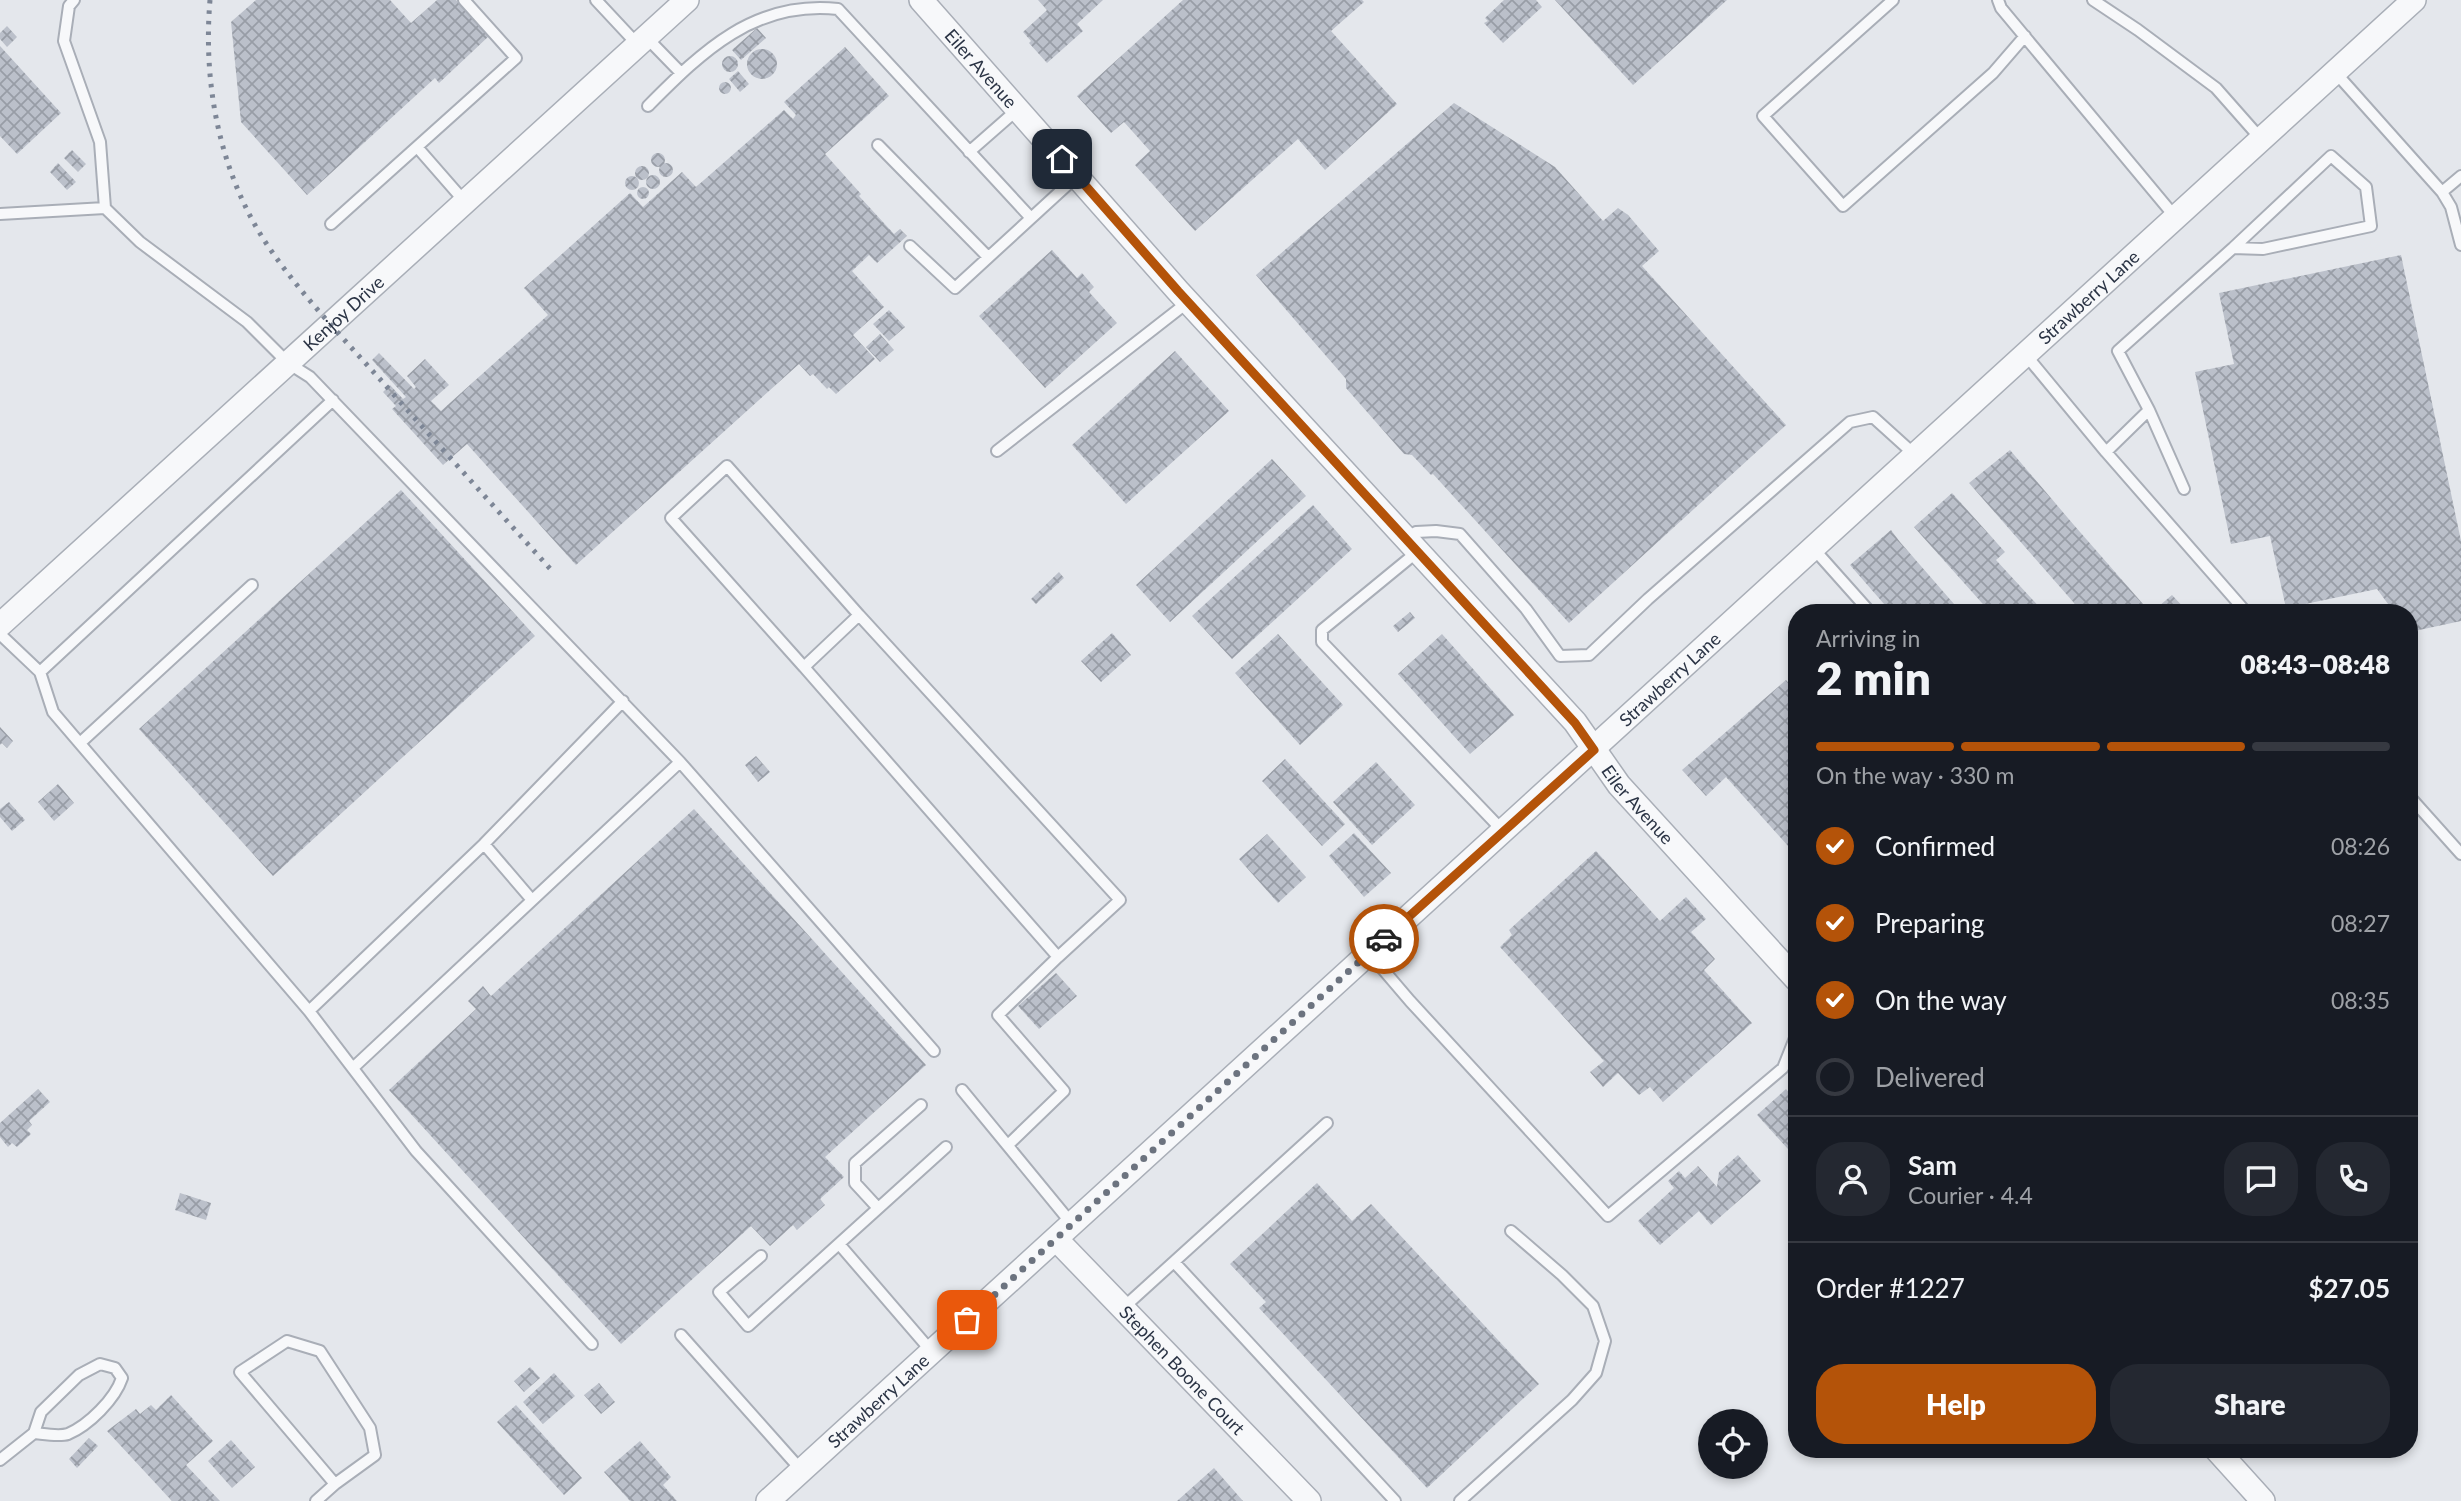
<!DOCTYPE html>
<meta charset="utf-8">
<style>
body{margin:0;font-family:Lato,sans-serif;background:#242831;color:#f1f3f6;height:100vh;display:flex;flex-direction:column;font-size:26px;white-space:nowrap}
*{box-sizing:border-box;margin:0}
p{font-size:23px;color:#9ea1a6}
.icon{flex:none;width:38px;height:38px;fill:none;stroke:currentColor;stroke-width:2;stroke-linecap:round;stroke-linejoin:round}
.map{position:relative;flex:1;overflow:hidden}
.panel{position:absolute;left:1788px;top:604px;width:630px;height:854px;display:flex;flex-direction:column;background:#171b24;border-radius:28px;box-shadow:0 4px 10px #0003}
.panel>*{flex:none}
.buttons{position:absolute;left:1698px;top:1409px;display:grid;gap:14px}
.buttons a{display:grid;place-items:center;width:70px;height:70px;border-radius:50%;background:#171b24;box-shadow:0 4px 10px #0003;font-size:35px}
.pin{position:absolute;display:grid;place-items:center;width:60px;height:60px;color:#fff;margin:-30px;border-radius:14px;box-shadow:0 4px 10px #0006}
.courier{position:absolute;display:grid;place-items:center;width:70px;height:70px;margin:-35px;border:5px solid #b45309;border-radius:50%;background:#fff;color:#222;box-shadow:0 2px 9px #0007}
.overview em{font-style:normal;font-weight:800}
.overview div{display:flex;flex-direction:column-reverse}
.overview{display:flex;align-items:center;justify-content:space-between;height:119px;padding:0 28px}
h1{font-size:46px;font-weight:800;line-height:52px}
.bar{display:grid;grid-template-columns:repeat(4,1fr);gap:10px 7px;align-content:center;height:84px;padding:0 28px}
.bar i{height:9px;border-radius:5px;background:#363941}
.bar .current{background:#b45309}
.bar p{grid-column:span 4}
.line{display:flex;align-items:center;gap:18px;padding:0 28px;border-top:2px solid #363941}
.line div{flex:1}
.round{display:grid;place-items:center;flex:none;width:74px;height:74px;border-radius:28px;background:#242831}
ol{padding:0 28px;list-style:none}
li{display:flex;align-items:center;gap:21px;height:77px}
li p{margin-inline-start:auto}
li .icon{padding:7px;border-radius:50%;background:#b45309;color:#fff;stroke-width:4}
li:last-child{color:#9ea1a6}
li i{width:38px;height:38px;border:4px solid #363941;border-radius:50%}
.primary-button{display:flex;gap:14px;margin-top:auto;padding:14px 28px}
.primary-button a{flex:1;height:80px;border-radius:28px;background:#b45309;color:#fff;font-size:28px;font-weight:800;line-height:80px;text-align:center}
.primary-button a+a{background:#242831;color:#f1f3f6}
.map>svg:first-child{display:block}
.building{fill:url(#building-cross-hatch)}
.lines{fill:none;stroke-linecap:round;stroke-linejoin:round}
.lane-casing{stroke:#a9aeb7;stroke-width:14}
.street-casing{stroke:#a9aeb7;stroke-width:26}
.lane{stroke:#f7f8fa;stroke-width:10}
.street{stroke:#f7f8fa;stroke-width:23}
.rail{stroke:#7d8696;stroke-width:5;stroke-dasharray:3.5 7;stroke-linecap:butt}
.done{stroke:#6c737f;stroke-width:7;stroke-dasharray:0 12.6}
.route{stroke:#b45309;stroke-width:9}
.labels{text-anchor:middle;dominant-baseline:central;stroke-width:5;stroke-linejoin:round;paint-order:stroke}
.street-label{font-size:18px;fill:#2b3445;stroke:#f4f6f9}
</style>
<div class="map">
<svg width="2461" height="1501" viewBox="0 0 2461 1501">
<defs>
<pattern id="building-cross-hatch" width="8" height="8" patternUnits="userSpaceOnUse" patternTransform="scale(1.75)"><rect width="8" height="8" fill="#bbc0ca"/><path d="M0 0l8 8M0 8l8-8" fill="none" stroke="#989da6"/></pattern>
</defs>
<rect width="100%" height="100%" fill="#e4e7ec"/>
<path class="building" d="M256,0H390L411,23L437,0H456L489,36L439,83L435,78L307,195L241,122L231,22Z
M1038,0H1103L1077,24L1083,31L1047,63L1029,43L1031,41L1023,32L1047,10Z
M1183,0H1362L1364,2L1331,31L1397,104L1325,170L1298,139L1195,231L1135,165L1150,151L1124,122L1111,133L1077,96Z
M1504,0H1536L1542,7L1503,43L1484,23L1488,21L1485,18Z
M1555,0H1727L1633,85Z
M7,26L17,37L7,47L0,39V33Z
M757,28L766,38L741,60L732,50Z
M0,46L61,113L17,154L0,136Z
M845,47L889,96L825,154L861,194L859,196L894,234L900,229L907,236L877,263L869,255L852,271L884,307L853,335L875,359L836,394L829,387L827,389L813,374L810,376L799,364L576,565L467,444L443,465L392,409L396,406L383,392L390,385L403,399L406,397L372,360L379,353L414,389L416,387L407,376L425,359L449,385L431,401L441,411L548,315L524,288L630,193L643,207L682,172L696,187L784,110L793,119L796,115L784,102Z
M747 64a15 15 0 1 1 30 0a15 15 0 1 1-30 0Z
M722 64a8 8 0 1 1 16 0a8 8 0 1 1-16 0Z
M738,71L749,84L740,92L729,79Z
M719 88a6 6 0 1 1 12 0a6 6 0 1 1-12 0Z
M1454,103L1555,167L1603,221L1618,208L1628,215L1659,251L1642,266L1786,425L1569,623L1433,474L1431,475L1412,455L1404,454L1346,388V379L1256,275Z
M72,150L86,164L78,172L64,158Z
M651 160a7 7 0 1 1 14 0a7 7 0 1 1-14 0Z
M58,163L76,182L67,190L50,172Z
M659 170a7 7 0 1 1 14 0a7 7 0 1 1-14 0Z
M635 173a7 7 0 1 1 14 0a7 7 0 1 1-14 0Z
M646 182a7 7 0 1 1 14 0a7 7 0 1 1-14 0Z
M625 183a7 7 0 1 1 14 0a7 7 0 1 1-14 0Z
M637 193a6 6 0 1 1 12 0a6 6 0 1 1-12 0Z
M1052,250L1077,278L1082,273L1094,287L1089,292L1117,323L1045,388L979,316Z
M2401,255L2461,541V621L2410,632V612H2394L2377,589L2286,608L2270,536L2231,544L2195,372L2234,364L2219,293Z
M889,310L905,327L889,341L873,324Z
M880,334L894,350L880,362L866,347Z
M1175,351L1229,411L1126,504L1072,445Z
M2010,450L2073,524L2150,612H2082L1969,483Z
M1272,459L1306,496L1170,622L1136,585Z
M401,490L535,636L273,876L139,729Z
M1952,493L2005,552L1996,560L2044,612H1990L1914,527Z
M1313,505L1352,549L1232,659L1192,616Z
M1891,530L1900,542L1961,612H1891L1850,565Z
M1059,572L1064,578L1036,604L1031,599Z
M2172,595L2188,612H2152Z
M1410,612L1415,618L1398,632L1393,626Z
M1112,633L1131,655L1101,682L1081,661Z
M1278,634L1343,705L1300,745L1235,673Z
M1442,634L1514,715L1470,754L1398,674Z
M1786,680L1797,692V856L1726,777L1706,796L1682,770Z
M0,727L13,741L7,748L2,743L0,745Z
M756,756L770,772L758,782L745,765Z
M1285,759L1345,824L1322,846L1262,781Z
M1376,762L1415,805L1372,845L1333,802Z
M58,784L74,803L54,821L38,802Z
M9,802L25,820L12,831L0,817V809Z
M694,809L926,1065L825,1157L844,1177L820,1199L825,1205L797,1230L793,1225L770,1246L751,1226L621,1344L389,1090L476,1009L468,1001L483,986L491,996Z
M1354,833L1391,873L1364,897L1329,856Z
M1267,834L1306,877L1278,903L1239,859Z
M1596,851L1660,921L1686,897L1706,919L1691,932L1715,959L1704,970L1752,1023L1663,1102L1650,1087L1639,1095L1618,1073L1603,1087L1590,1072L1604,1061L1500,947L1512,935L1509,930Z
M1056,973L1077,996L1039,1029L1018,1006Z
M38,1089L50,1102L29,1121L32,1125L27,1130L31,1134L17,1147L12,1143L8,1147L0,1137V1123Z
M1786,1089L1797,1102V1159L1757,1115Z
M1738,1155L1761,1181L1711,1225L1699,1211L1660,1245L1638,1221L1674,1188L1668,1181L1679,1171L1685,1178L1698,1166L1717,1187L1719,1172Z
M1317,1183L1352,1221L1371,1204L1539,1384L1427,1488L1259,1308L1266,1302L1230,1264Z
M180,1193L211,1203L206,1220L175,1210Z
M530,1367L540,1378L524,1392L514,1381Z
M554,1373L575,1396L543,1424L523,1402Z
M599,1383L615,1402L601,1414L584,1395Z
M171,1395L213,1441L186,1465L220,1501H172L107,1431L136,1409L140,1414L151,1405L156,1410Z
M516,1405L582,1478L564,1495L497,1422Z
M89,1438L98,1446L77,1468L69,1459Z
M231,1440L255,1467L232,1488L208,1461Z
M640,1441L671,1477L663,1485L677,1501H630L604,1472Z
M1214,1468L1243,1501H1177Z"/>
<g class="lines">
<defs>
<path id="lane" d="M74,0L69,6L64,41L100,142L105,208L140,242L247,322L288,363L310,377L680,762
M596,0L638,45
M1893,0L1763,116L1843,206L1993,73L2025,36
M1998,0L2001,8L2176,218
M2093,0L2138,30L2216,88L2261,139
M646,37L681,73
M2335,72L2442,192L2451,207L2461,245
M648,106C701,53 753,0 838,9L1031,218
M878,145L988,257
M417,147L465,202
M969,152L1018,109
M2442,192L2461,176
M0,214L105,208
M331,224L516,58L464,0
M910,246L955,288L1077,176
M2025,354L2106,452L2246,612
M2149,410L2184,489
M997,451L1188,302
M2106,452L2149,410L2118,351L2233,248L2331,156L2366,187L2371,226L2263,249L2233,248
M1406,538L1416,532L1436,531L1460,534L1526,609L1560,656L1589,655L1648,599L1850,422L1873,417L1915,455
M1813,548L1870,612
M1417,552L1322,630V642L1503,831
M0,634L40,672L333,400
M804,667L671,518L727,466L859,615
M40,672L53,712L309,1011L416,1151L592,1344
M80,743L252,585
M2410,797L2461,854
M484,844L532,900
M1369,953L1410,1001L1608,1216L1783,1068L1797,1033
M309,1011L484,844L623,701
M354,1067L680,762L934,1051
M962,1090L1072,1224
M1009,1144L1064,1091L998,1015L1058,957L804,667L859,615L1120,900L1058,957
M878,1208L855,1183V1163L921,1105
M839,1244L932,1352
M761,1256L719,1292L748,1326L946,1147
M1174,1262L1395,1501
M1123,1308L1327,1123
M681,1335L802,1471
M0,1460L34,1433L41,1412L79,1375L100,1364L115,1368L122,1378C115,1399 89,1425 68,1434C59,1437 44,1434 34,1433
M316,1501L335,1484L240,1372L287,1341L320,1351L370,1428L375,1455L335,1484
M1460,1501L1572,1400L1596,1373L1605,1341L1593,1306L1562,1275L1511,1231"/>
<g id="street">
<path id="s1" d="M921,0L1178,291L1575,722L1619,785L1797,980"/>
<path id="s2" d="M0,625L687,0"/>
<path id="s3" d="M1056,1239L1309,1501"/>
<path d="M2216,1449L2263,1501"/>
<path id="s4" d="M768,1501L2414,0"/>
</g>
</defs>
<use href="#lane" class="lane-casing"/>
<use href="#street" class="street-casing"/>
<use href="#lane" class="lane"/>
<use href="#street" class="street"/>
<path class="rail" d="M210,0C203,83 219,169 264,240C298,292 345,340 387,387C442,449 498,511 554,573"/>
</g>
<g class="lines">
<path class="done" d="M967,1320L1384,939"/>
<path class="route" d="M1062,159L1178,291L1575,723L1594,750L1384,939"/>
</g>
<g class="labels">
<g class="street-label">
<text stroke="none"><textPath href="#s1" startOffset="91">Eiler Avenue</textPath></text>
<text stroke="none"><textPath href="#s4" startOffset="1787">Strawberry Lane</textPath></text>
<text stroke="none"><textPath href="#s2" startOffset="464">Kenjoy Drive</textPath></text>
<text stroke="none"><textPath href="#s4" startOffset="1220">Strawberry Lane</textPath></text>
<text stroke="none"><textPath href="#s1" startOffset="1078">Eiler Avenue</textPath></text>
<text stroke="none"><textPath href="#s3" startOffset="182">Stephen Boone Court</textPath></text>
<text stroke="none"><textPath href="#s4" startOffset="149">Strawberry Lane</textPath></text>
</g>
</g>
</svg>
<div class="buttons">
<a><svg class="icon" aria-label="locate" viewBox="0 0 24 24"><circle cx="12" cy="12" r="6"/><path d="M12 2v4M12 18v4M2 12h4M18 12h4"/></svg></a>
</div>
<div class="pin" style="left:967px;top:1320px;background:#ea580c"><svg class="icon" aria-label="bag" viewBox="0 0 24 24"><path d="M5 8h14l-1 12H6zM9 8a3 3 0 0 1 6 0"/></svg></div>
<div class="pin" style="left:1062px;top:159px;background:#1f2937"><svg class="icon" aria-label="home" viewBox="0 0 24 24"><path d="M3 11l9-7 9 7M6 9v11h12V9"/></svg></div>
<div class="courier" style="left:1384px;top:939px"><svg class="icon" aria-label="car" viewBox="0 0 24 24"><path d="M5 17H2v-5l4-1 3-4h7l3 4 3 1v5h-3M9 17h6M6 11h13"/><circle cx="7" cy="17" r="2"/><circle cx="17" cy="17" r="2"/></svg></div>
<section class="panel">
<div class="overview"><div><h1>2 min</h1><p>Arriving in</p></div><em>08:43–08:48</em></div>
<div class="bar"><i class="current"></i><i class="current"></i><i class="current"></i><i></i><p>On the way · 330 m</p></div>
<ol>
<li><svg class="icon" aria-label="check" viewBox="0 0 24 24"><path d="M5 12l5 5 9-10"/></svg>Confirmed<p>08:26</p></li>
<li><svg class="icon" aria-label="check" viewBox="0 0 24 24"><path d="M5 12l5 5 9-10"/></svg>Preparing<p>08:27</p></li>
<li><svg class="icon" aria-label="check" viewBox="0 0 24 24"><path d="M5 12l5 5 9-10"/></svg>On the way<p>08:35</p></li>
<li><i></i>Delivered</li>
</ol>
<div class="line" style="height:126px"><a class="round"><svg class="icon" aria-label="person" viewBox="0 0 24 24"><circle cx="12" cy="8" r="4"/><path d="M4 21q1-7 8-7t8 7"/></svg></a><div><b>Sam</b><p>Courier · 4.4</p></div><a class="round"><svg class="icon" aria-label="chat" viewBox="0 0 24 24"><path d="M4 5h16v11H9l-5 4z"/></svg></a><a class="round"><svg class="icon" aria-label="phone" viewBox="0 0 24 24"><path d="M5 4h4l2 5-3 2q2 4 5 5l2-3 5 2v4C11 20 4 13 5 4z"/></svg></a></div>
<div class="line" style="height:91px"><div>Order #1227</div><b>$27.05</b></div>
<div class="primary-button"><a>Help</a><a>Share</a></div>
</section>
</div>
